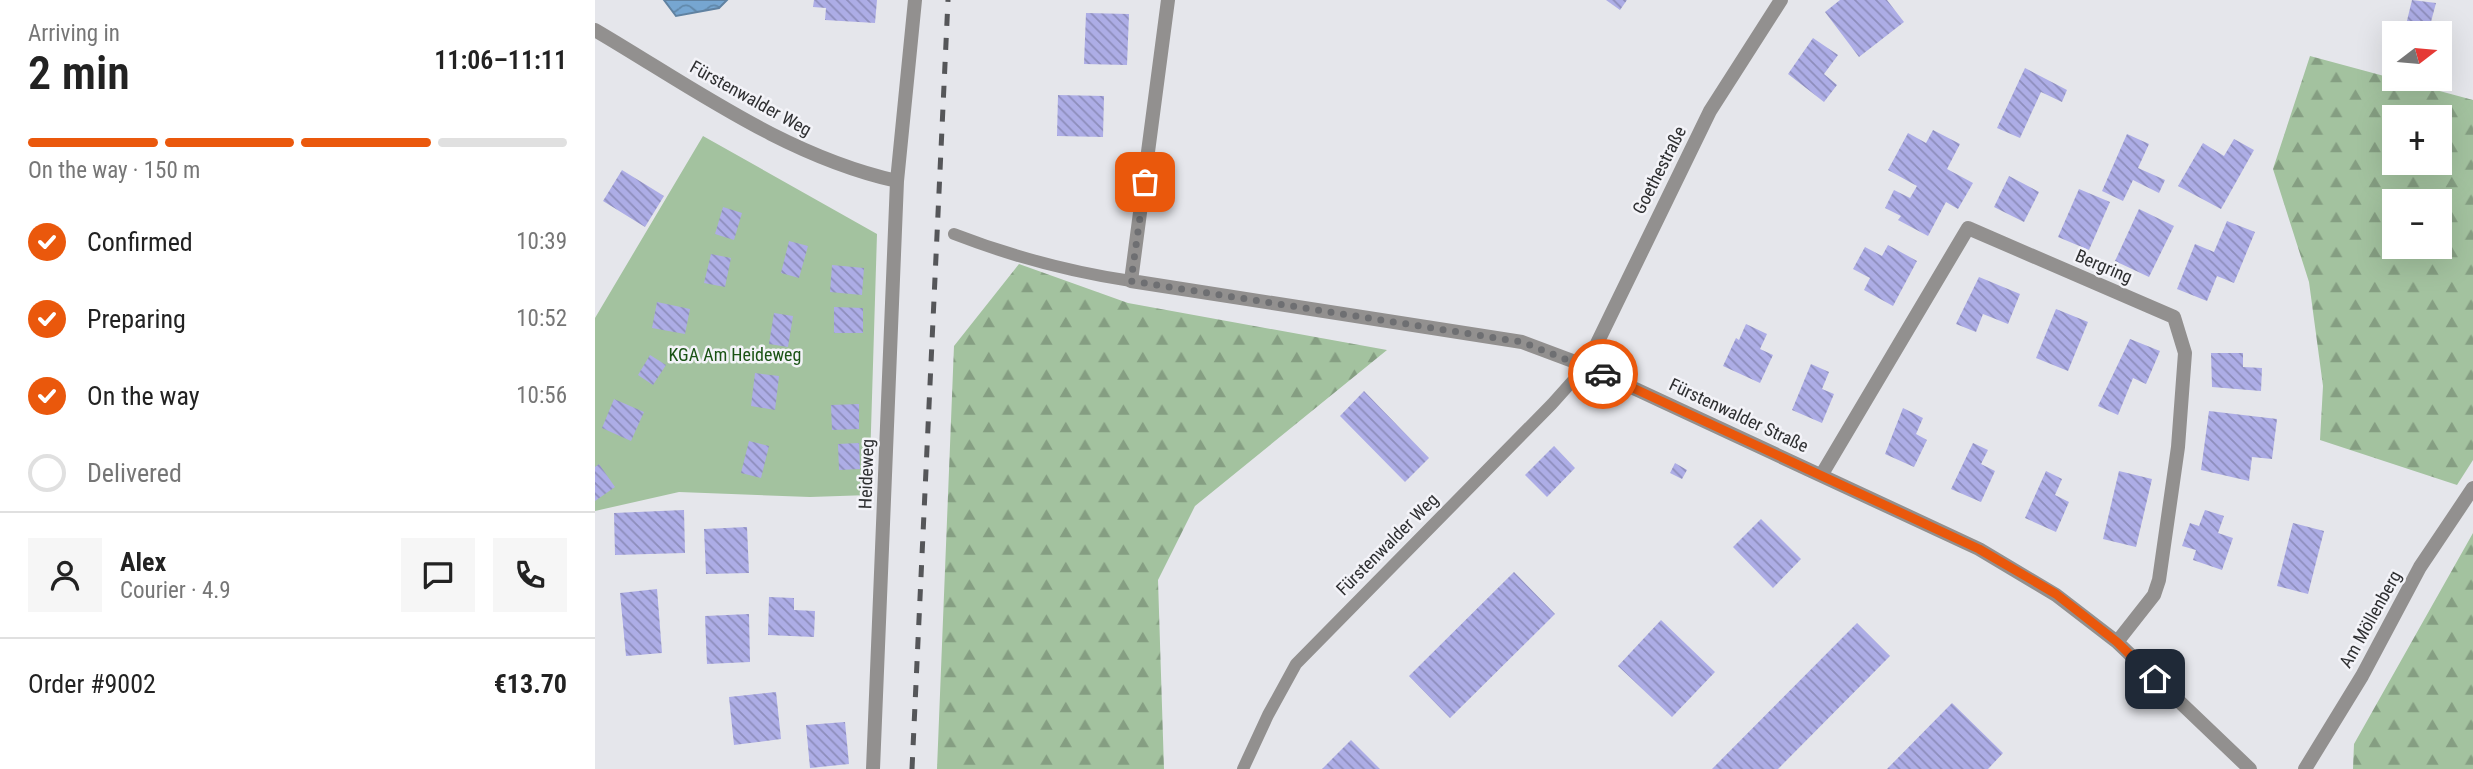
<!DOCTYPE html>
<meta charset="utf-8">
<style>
body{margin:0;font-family:"Roboto Condensed",sans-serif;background:#f6f6f6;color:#222;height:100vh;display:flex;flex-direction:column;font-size:26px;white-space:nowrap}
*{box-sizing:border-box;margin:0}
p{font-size:23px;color:#767676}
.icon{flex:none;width:38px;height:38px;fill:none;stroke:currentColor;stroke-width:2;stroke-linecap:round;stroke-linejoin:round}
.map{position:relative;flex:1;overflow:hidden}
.side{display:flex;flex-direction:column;background:#fff;width:595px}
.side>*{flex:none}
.needle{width:46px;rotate:74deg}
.fabs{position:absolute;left:1787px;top:21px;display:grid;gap:14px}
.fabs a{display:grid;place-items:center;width:70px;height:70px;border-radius:0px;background:#fff;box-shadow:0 7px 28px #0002;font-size:35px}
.pin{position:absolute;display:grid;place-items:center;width:60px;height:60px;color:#fff;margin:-30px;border-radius:14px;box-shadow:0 4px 10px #0006}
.courier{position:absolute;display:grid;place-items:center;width:70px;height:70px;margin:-35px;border:5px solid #ea580c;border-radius:50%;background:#fff;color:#222;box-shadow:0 2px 9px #0007}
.overview em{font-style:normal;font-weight:600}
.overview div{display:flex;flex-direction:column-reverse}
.overview{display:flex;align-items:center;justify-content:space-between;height:119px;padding:0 28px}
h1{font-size:46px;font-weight:600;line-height:52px}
.bar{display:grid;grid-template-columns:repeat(4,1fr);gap:10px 7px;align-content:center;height:84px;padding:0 28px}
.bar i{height:9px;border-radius:5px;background:#e0e0e0}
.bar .on{background:#ea580c}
.bar p{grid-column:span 4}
.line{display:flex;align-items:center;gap:18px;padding:0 28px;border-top:2px solid #e0e0e0}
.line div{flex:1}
.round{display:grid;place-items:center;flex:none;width:74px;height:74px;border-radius:0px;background:#f6f6f6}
ol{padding:0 28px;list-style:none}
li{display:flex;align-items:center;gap:21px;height:77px}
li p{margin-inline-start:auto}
li .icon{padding:7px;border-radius:50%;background:#ea580c;color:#fff;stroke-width:4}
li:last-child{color:#767676}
li i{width:38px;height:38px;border:4px solid #e0e0e0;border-radius:50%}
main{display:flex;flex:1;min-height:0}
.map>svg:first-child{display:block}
.forest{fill:url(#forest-firs);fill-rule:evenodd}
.garden{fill:#a3c29f}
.water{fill:url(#water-waves);stroke:#6082a1;stroke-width:2}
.building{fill:url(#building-back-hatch)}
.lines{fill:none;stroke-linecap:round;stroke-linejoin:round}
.lane{stroke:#92908f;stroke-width:12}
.street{stroke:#92908f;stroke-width:14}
.rail{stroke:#555659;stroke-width:5;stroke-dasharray:12 12;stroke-linecap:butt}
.done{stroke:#6e6f72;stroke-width:7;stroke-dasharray:0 12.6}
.route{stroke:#ea580c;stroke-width:9}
.labels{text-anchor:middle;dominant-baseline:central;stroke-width:5;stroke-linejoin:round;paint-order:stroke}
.street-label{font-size:18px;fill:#2e2f31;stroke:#f3f3f8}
.park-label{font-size:18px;fill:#1a5314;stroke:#f3f3f8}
</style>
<main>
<section class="side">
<div class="overview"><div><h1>2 min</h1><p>Arriving in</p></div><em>11:06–11:11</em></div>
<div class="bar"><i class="on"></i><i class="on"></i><i class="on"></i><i></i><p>On the way · 150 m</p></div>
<ol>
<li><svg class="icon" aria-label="check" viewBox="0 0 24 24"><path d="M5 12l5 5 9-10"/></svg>Confirmed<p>10:39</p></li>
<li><svg class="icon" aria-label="check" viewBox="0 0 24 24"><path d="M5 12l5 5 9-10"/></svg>Preparing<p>10:52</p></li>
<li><svg class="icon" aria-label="check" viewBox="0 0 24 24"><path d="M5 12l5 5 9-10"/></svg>On the way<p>10:56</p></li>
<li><i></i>Delivered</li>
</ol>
<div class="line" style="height:126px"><a class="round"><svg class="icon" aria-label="person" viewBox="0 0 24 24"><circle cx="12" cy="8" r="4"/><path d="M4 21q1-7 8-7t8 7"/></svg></a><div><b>Alex</b><p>Courier · 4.9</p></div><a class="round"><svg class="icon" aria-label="chat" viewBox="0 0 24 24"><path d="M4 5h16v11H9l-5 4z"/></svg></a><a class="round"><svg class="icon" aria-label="phone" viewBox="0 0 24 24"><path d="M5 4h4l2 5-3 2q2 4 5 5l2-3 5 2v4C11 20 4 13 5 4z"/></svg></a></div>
<div class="line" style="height:91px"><div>Order #9002</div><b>€13.70</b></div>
</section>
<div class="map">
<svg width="1878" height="769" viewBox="0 0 1878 769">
<defs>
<pattern id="forest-firs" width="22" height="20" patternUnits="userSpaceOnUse" patternTransform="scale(1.75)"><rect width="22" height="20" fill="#a3c29f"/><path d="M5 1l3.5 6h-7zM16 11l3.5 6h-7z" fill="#859e82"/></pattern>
<pattern id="water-waves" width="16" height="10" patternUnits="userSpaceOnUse" patternTransform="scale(1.75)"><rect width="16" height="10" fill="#76a6d1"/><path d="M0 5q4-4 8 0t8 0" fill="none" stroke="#6188aa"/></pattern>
<pattern id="building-back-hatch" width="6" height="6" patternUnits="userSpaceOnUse" patternTransform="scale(1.75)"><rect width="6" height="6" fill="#adade6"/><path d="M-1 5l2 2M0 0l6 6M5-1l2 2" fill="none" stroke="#8d8dbb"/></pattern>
</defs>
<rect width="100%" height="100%" fill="#e5e6eb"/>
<path class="forest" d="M1715,56L1878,100V460L1862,485L1725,440L1728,386L1714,282L1678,169ZM1799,117H1844V163H1799ZM1799,201H1844V247H1799Z
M424,264L533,303L792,350L600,506L563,580L569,769H342L359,346Z
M1878,533V769H1758L1759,744Z"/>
<path class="garden" d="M108,136L282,234L274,495L215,497L84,492L0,511V318Z"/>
<path class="water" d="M69,0H132L124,8L81,16Z"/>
<path class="building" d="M219,0H282L280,23L230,20L231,8L218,7Z
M1011,0H1032L1025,10Z
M1245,0H1292L1309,22L1264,57L1230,12Z
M1817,0L1841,3L1833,33H1809Z
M491,13L534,14L532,65L489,64Z
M1218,38L1243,55L1229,74L1242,85L1229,102L1193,74Z
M1430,68L1472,90L1467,102L1446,92L1425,138L1402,128Z
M463,95L509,96L508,137L462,136Z
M1338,130L1365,144L1352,169L1378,183L1363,209L1351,202L1333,236L1303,220L1306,216L1290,208L1299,190L1315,198L1322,186L1293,170L1313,133L1331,143Z
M1532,134L1554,144L1543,168L1570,180L1564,193L1538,180L1528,201L1507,191Z
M1639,139L1659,150L1626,209L1583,186L1608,143L1629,156Z
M27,170L69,196L50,227L8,201Z
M1414,176L1444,192L1429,222L1399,207Z
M1484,189L1515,202L1494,250L1463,237Z
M128,207L147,213L139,240L120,234Z
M1544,209L1579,226L1554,277L1520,261Z
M1632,221L1660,232L1639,283L1622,276L1612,301L1582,289L1600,244L1619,252Z
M194,241L213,246L204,278L186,273Z
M1293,245L1322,261L1298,306L1269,290L1275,278L1258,269L1270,247L1287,256Z
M116,254L136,258L130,287L109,283Z
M237,265L269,268L267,295L235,292Z
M1384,277L1425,294L1413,324L1388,314L1381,332L1361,324Z
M62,302L95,309L90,334L57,328Z
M239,307L268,308V333H239Z
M1461,309L1493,322L1473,371L1441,358Z
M179,313L198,316L193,347L174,344Z
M1151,324L1172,334L1165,349L1178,355L1165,383L1128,366L1141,338L1144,340Z
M1535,339L1565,351L1551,384L1538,378L1523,415L1503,406Z
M1616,353H1648V367L1667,368L1666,391L1617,387Z
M55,355L71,365L58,385L43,375Z
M1216,364L1234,372L1227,389L1239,394L1227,423L1197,410Z
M160,373L184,376L180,410L156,406Z
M769,391L834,458L810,482L745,416Z
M19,399L49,412L36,441L7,428Z
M264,404V429L237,430L236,405Z
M1308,408L1328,418L1321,434L1332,440L1319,467L1290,454Z
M1614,411L1682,419L1677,459L1657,457L1654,481L1606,470Z
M154,441L174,446L166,478L146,473Z
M264,443L265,469L244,470L243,444Z
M1378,443L1393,450L1386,464L1400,471L1386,502L1356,489Z
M959,446L980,468L952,497L930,475Z
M1080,463L1092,470L1087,479L1075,473Z
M4,464L20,487L0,501V467Z
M1451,471L1467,479L1460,495L1474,502L1461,532L1430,518Z
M1524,471L1557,479L1541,547L1508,539Z
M89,510L90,553L20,555L19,513Z
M1610,510L1629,516L1623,533L1638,538L1627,570L1598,560L1601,550L1587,546L1595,523L1604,526Z
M1166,519L1206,559L1178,588L1138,547Z
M1698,523L1729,531L1713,594L1682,586Z
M152,527L154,573L111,574L109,529Z
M919,572L960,614L855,718L814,676Z
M62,589L67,653L31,656L25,593Z
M174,597L199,598V610L220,611L219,637L173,635Z
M154,614L155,662L112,664L110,616Z
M1066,620L1120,672L1077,717L1023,666Z
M1262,623L1295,656L1183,769H1117Z
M181,692L186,739L139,745L134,697Z
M1357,703L1408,753L1393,769H1292Z
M250,722L254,764L215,768L211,725Z
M756,740L785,769H727Z"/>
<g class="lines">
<path class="lane" d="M359,234C416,256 475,272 536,281
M648,769L673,715L701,664L957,404L991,366"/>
<path class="street" d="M573,0L536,281L927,342L991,366L1384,549L1461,595L1522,642L1655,769
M0,30C97,87 190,156 302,181
M991,366L1115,111L1186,0
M1227,474L1373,228L1579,317L1590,353L1583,447L1564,580L1559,595L1522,642
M278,769L302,181L320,0
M1710,769L1767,676L1825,567L1878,488"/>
<path class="rail" d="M317,769L353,0"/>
</g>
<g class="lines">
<path class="done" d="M550,182L536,281L927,342L1008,374"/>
<path class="route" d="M1008,374L1384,549L1461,594L1522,642L1560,679"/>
</g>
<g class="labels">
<g class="street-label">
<text transform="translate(156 98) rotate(29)">Fürstenwalder Weg</text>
<text transform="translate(1064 170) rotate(-63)">Goethestraße</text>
<text transform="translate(1509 266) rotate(23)">Bergring</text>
<text transform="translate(1144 415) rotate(25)">Fürstenwalder Straße</text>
<text transform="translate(271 474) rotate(-88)">Heideweg</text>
<text transform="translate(792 544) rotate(-45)">Fürstenwalder Weg</text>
<text transform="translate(1775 619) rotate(-61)">Am Möllenberg</text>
</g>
<g class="park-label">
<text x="140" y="354">KGA Am Heideweg</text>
</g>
</g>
</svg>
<div class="fabs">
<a><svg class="needle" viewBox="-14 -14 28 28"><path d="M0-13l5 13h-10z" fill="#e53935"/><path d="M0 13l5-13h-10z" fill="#767676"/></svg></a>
<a>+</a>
<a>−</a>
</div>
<div class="pin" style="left:550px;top:182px;background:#ea580c"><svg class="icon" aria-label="bag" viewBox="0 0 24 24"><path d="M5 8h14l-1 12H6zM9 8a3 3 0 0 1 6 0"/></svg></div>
<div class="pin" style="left:1560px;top:679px;background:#1f2937"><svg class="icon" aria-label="home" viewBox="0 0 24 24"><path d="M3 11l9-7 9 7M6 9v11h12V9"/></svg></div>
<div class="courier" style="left:1008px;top:374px"><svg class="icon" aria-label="car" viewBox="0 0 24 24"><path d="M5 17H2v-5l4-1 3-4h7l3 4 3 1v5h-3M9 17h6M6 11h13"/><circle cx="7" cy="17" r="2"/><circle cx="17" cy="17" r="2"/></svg></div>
</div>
</main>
